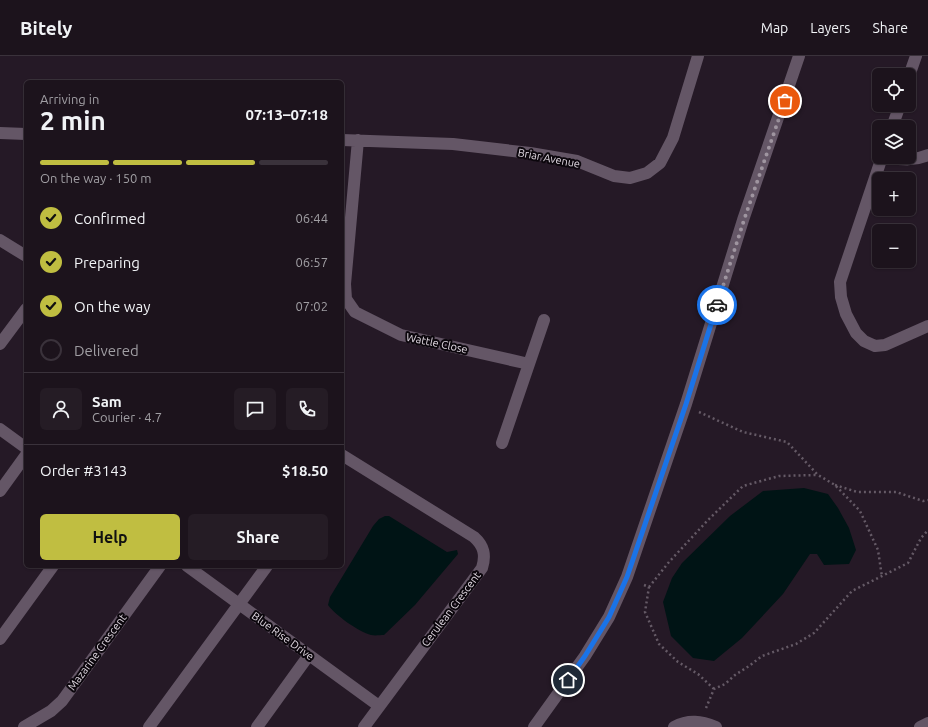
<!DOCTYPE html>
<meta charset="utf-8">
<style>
body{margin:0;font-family:Ubuntu,sans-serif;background:#251c25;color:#f1f3f6;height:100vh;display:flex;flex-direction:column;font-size:15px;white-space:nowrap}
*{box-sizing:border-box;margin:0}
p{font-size:13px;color:#a09ea3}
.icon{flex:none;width:22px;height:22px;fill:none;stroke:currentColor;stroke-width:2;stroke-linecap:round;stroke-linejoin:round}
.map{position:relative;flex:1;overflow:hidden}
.sheet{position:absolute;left:24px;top:24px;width:320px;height:488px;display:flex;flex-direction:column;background:#1c131c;border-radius:6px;box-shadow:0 1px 3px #0004,0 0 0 1px #3a323b}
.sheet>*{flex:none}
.buttons{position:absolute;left:872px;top:12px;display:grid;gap:8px}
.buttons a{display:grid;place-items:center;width:44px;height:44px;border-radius:6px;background:#1c131c;box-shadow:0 1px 3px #0004,0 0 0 1px #3a323b;font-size:20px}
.pin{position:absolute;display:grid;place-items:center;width:34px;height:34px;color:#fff;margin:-17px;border:2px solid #fff;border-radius:50%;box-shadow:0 1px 4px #0007}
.courier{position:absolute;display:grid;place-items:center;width:40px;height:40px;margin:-20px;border:3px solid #1a73e8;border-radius:50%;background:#fff;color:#222;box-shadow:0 1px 5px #0007}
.head em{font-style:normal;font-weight:700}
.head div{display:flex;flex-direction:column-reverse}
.head{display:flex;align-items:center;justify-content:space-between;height:68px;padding:0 16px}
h1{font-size:26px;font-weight:700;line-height:30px}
.bar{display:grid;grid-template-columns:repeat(4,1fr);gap:6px 4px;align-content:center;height:48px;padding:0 16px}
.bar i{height:5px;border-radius:3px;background:#3a323b}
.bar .on{background:#c0be41}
.bar p{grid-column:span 4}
.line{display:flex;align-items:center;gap:10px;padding:0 16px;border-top:1px solid #3a323b}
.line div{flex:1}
.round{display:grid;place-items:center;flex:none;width:42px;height:42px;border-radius:6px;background:#251c25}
ol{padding:0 16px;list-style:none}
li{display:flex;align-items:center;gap:12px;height:44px}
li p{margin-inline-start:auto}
li .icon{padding:4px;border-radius:50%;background:#c0be41;color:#111;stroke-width:4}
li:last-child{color:#a09ea3}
li i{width:22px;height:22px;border:2px solid #3a323b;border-radius:50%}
.button{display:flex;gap:8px;margin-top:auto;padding:8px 16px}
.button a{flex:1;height:46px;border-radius:6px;background:#c0be41;color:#111;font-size:16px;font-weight:700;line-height:46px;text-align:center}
.button a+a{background:#251c25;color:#f1f3f6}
header{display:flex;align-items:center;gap:24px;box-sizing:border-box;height:56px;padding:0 20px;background:#1c131c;border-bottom:1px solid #3a323b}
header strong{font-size:19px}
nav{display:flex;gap:22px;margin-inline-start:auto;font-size:14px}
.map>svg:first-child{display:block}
.water{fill:#001415}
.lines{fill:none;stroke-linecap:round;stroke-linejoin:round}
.path{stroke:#655a66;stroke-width:2.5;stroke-dasharray:2 3;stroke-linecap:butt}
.minor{stroke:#645666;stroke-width:12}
.done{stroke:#9f95a0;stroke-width:4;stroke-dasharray:0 7.2}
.route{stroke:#1a73e8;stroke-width:5}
.labels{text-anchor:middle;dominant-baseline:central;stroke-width:4;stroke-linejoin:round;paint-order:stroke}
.street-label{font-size:11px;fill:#e0d8e1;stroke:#0b060c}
</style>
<header>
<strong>Bitely</strong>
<nav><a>Map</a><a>Layers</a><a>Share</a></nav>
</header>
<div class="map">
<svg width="928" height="671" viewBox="0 0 928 671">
<rect width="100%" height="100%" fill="#251926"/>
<path class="water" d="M804,432L828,438L838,452L849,472L856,494L849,508L824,509L817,498H810L783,538L742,582L714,605L693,602L671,580L663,546L672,522L682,507L730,460L763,435Z
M385,460H389L447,496L457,494L458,498L415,549L384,579C380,579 375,580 371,579C359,576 335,559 328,549L330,541L373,470L379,463Z"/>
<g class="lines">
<path class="path" d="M699,356L743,376L787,386L818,419L835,429L860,455L878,494L882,521
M835,429L857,436H896L923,445L928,444
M644,529L649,531L645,556L659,588L678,606L698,618L714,633
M649,531L669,506L708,464L743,430L779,420L817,419
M706,652L714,633L725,628L735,619L749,610L762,600L796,588L814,577L852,535L908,507L921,482L928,474"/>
<path class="minor" d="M909,20L916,0
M892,71L900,49
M0,77L26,78
M342,84L453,88L530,97L577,105L614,120L630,122L647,117L660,107L673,82L698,0
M358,84L345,228L346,243L355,256L401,279L529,308
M882,101L846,208L840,226L841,241L846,258L856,277L864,285L875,290L885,289L928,270
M888,101C903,104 914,105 928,99
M0,184L26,200
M0,288L26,253
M0,373L26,392
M502,387L544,264
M342,399L474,481C484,490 486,499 482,512L364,671
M0,435L26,399
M187,510L379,650
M0,583L53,510
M24,671L51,655L62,645L160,510
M149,671L267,510
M257,671L309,599
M534,671L585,600L609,561L627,521L686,348L743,164L799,0
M674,671C689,663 701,665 716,671
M920,671L928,667"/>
</g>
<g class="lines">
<path class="done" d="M717,249L744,164L785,45"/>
<path class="route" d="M568,624L585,600L609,561L627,521L686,348L717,249"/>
</g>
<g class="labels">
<g class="street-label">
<text transform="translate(549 102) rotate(11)">Briar Avenue</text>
<text transform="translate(437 287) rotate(12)">Wattle Close</text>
<text transform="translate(451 553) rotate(-53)">Cerulean Crescent</text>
<text transform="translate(283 580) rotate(36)">Blue Rise Drive</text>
<text transform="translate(97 596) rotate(-54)">Mazarine Crescent</text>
</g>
</g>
</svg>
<div class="buttons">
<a><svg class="icon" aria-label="locate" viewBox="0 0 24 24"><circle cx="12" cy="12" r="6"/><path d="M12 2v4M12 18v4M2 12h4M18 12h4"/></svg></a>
<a><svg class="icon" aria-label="layers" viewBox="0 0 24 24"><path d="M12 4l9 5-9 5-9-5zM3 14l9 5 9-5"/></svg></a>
<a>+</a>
<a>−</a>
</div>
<div class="pin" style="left:785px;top:45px;background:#ea580c"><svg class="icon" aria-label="bag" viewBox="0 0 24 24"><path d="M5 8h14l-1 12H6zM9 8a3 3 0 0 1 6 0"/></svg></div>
<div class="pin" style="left:568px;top:624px;background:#1f2937"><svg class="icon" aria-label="home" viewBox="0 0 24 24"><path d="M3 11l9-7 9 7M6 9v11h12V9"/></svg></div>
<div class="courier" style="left:717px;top:249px"><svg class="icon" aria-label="car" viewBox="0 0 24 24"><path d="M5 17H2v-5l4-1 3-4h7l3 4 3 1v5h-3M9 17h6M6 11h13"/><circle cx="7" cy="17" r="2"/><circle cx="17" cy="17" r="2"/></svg></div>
<section class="sheet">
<div class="head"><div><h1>2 min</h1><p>Arriving in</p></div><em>07:13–07:18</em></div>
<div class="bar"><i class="on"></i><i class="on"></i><i class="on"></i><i></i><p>On the way · 150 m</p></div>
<ol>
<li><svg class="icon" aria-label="check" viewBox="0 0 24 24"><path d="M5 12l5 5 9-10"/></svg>Confirmed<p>06:44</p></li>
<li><svg class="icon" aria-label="check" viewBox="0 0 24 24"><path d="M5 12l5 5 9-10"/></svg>Preparing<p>06:57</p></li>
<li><svg class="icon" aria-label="check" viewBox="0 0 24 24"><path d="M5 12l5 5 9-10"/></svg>On the way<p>07:02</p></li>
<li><i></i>Delivered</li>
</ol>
<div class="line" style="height:72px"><a class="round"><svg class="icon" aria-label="person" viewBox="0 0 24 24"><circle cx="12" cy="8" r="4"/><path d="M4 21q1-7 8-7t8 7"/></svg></a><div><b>Sam</b><p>Courier · 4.7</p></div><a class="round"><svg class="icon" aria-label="chat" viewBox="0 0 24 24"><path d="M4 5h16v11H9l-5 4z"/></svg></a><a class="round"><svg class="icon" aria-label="phone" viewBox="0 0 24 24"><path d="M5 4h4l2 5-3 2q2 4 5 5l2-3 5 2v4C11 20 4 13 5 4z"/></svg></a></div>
<div class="line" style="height:52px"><div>Order #3143</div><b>$18.50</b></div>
<div class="button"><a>Help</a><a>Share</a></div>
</section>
</div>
